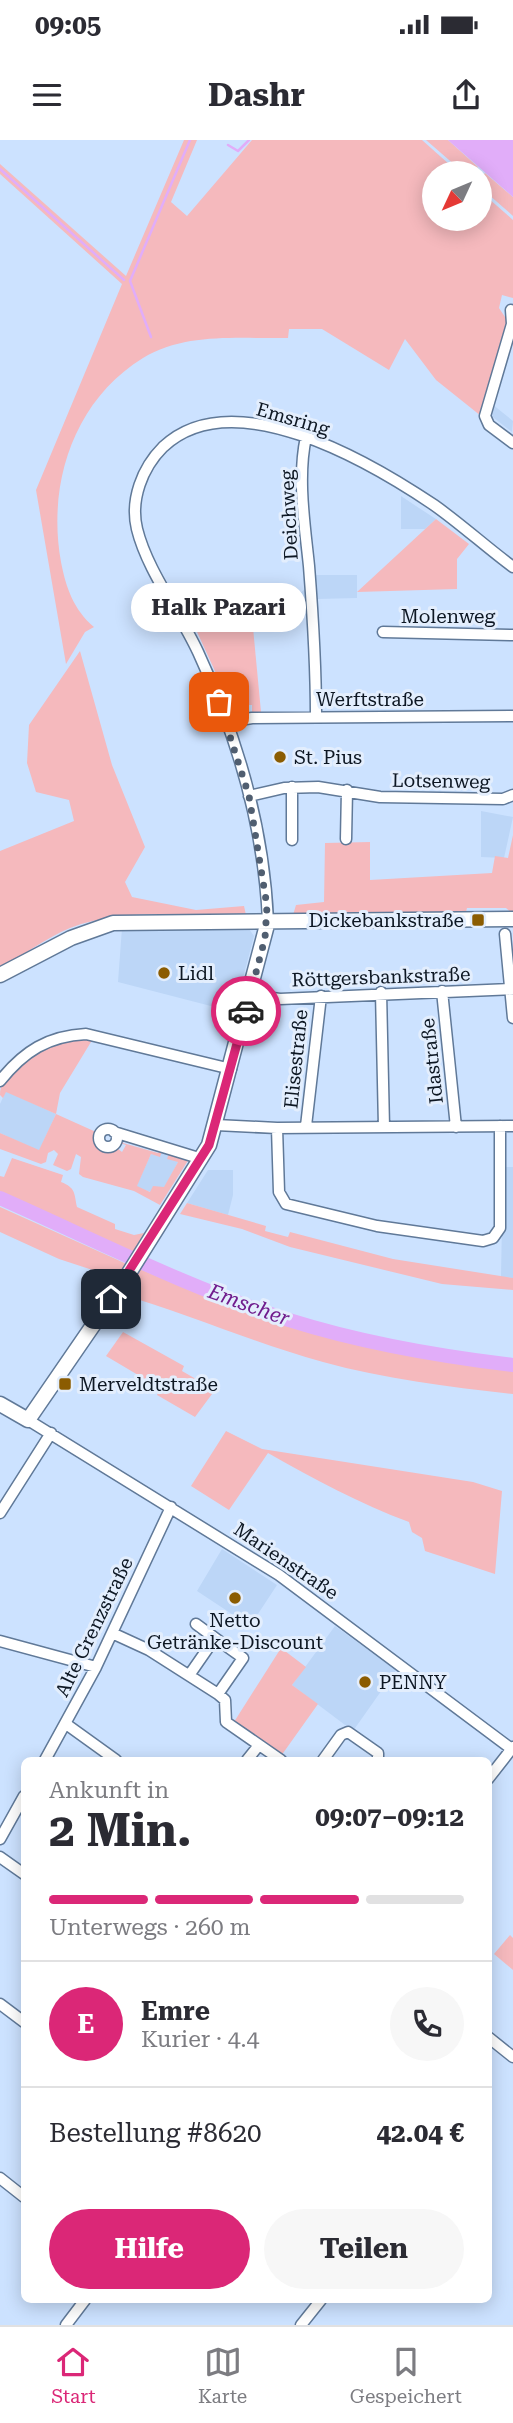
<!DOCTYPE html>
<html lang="de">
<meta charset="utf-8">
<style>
body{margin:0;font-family:"Roboto Serif",serif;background:#f7f7f7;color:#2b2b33;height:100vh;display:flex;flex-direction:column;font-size:26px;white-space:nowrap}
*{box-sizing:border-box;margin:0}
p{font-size:23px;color:#7c7c81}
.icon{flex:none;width:38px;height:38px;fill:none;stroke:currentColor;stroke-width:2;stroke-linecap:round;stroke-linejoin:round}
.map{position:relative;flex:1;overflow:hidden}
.panel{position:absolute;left:21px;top:1617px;width:471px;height:546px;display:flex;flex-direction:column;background:#fff;border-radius:10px;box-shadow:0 4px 18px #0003}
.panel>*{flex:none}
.needle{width:46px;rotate:226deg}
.tools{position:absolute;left:422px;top:21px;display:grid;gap:14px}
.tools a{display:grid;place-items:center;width:70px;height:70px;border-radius:50%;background:#fff;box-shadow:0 4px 18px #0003;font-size:35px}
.pin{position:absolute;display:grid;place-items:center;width:60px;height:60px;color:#fff;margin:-30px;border-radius:14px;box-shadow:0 4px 10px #0006}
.courier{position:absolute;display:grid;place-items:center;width:70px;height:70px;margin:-35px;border:5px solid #db2777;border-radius:50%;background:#fff;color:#222;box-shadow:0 2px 9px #0007}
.bubble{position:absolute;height:49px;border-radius:24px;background:#fff;box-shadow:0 4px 18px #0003;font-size:23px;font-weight:700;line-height:49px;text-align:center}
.head em{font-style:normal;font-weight:700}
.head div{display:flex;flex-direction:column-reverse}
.head{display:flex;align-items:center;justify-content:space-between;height:119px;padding:0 28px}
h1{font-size:46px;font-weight:700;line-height:52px}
.bar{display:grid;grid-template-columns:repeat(4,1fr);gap:10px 7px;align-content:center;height:84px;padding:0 28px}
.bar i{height:9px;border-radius:5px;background:#e1e1e2}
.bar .current{background:#db2777}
.bar p{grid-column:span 4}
.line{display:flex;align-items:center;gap:18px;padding:0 28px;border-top:2px solid #e1e1e2}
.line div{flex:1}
.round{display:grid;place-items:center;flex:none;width:74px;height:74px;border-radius:37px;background:#f7f7f7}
.button{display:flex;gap:14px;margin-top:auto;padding:14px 28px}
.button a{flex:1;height:80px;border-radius:42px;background:#db2777;color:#fff;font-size:28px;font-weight:700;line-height:80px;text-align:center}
.button a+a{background:#f7f7f7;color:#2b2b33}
.status{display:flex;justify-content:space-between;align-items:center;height:49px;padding:0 35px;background:#fff;direction:ltr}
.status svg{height:19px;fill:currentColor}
header{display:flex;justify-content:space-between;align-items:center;height:91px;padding:0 28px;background:#fff;font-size:32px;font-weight:700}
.menu{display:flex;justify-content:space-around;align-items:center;height:98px;border-top:2px solid #e1e1e2;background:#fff;font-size:19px;color:#7c7c81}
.menu a{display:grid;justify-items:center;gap:4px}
.menu .current{color:#db2777}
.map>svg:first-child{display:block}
.built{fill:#bcd6f7}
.green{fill:#f5b9bd}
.water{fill:#e1adf9}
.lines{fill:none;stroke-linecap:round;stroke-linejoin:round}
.stream{stroke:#e1adf9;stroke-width:2.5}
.river{stroke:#e1adf9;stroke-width:14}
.minor-casing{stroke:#607998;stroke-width:13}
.major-casing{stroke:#607998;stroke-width:17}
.minor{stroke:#fff;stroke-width:10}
.major{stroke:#fff;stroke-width:14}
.done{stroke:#505e70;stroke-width:7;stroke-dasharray:0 12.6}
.route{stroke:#db2777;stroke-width:9}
.poi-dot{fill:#8b5c01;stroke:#e3eefd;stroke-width:2.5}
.labels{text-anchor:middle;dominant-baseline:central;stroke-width:6;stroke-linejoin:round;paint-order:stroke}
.street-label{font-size:19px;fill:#0d1723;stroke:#e3eefd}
.poi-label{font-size:19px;fill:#0d1723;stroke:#e3eefd;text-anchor:start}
.water-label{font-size:21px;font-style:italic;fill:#701d8d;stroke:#e3eefd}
</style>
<div class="status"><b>09:05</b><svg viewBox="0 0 49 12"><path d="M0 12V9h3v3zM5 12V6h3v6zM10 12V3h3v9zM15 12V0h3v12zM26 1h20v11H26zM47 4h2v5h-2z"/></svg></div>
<header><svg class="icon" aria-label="menu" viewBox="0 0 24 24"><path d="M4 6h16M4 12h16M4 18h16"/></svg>Dashr<svg class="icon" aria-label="share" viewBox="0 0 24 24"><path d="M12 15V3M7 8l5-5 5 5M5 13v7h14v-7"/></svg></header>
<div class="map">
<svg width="513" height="2185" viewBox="0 0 513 2185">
<rect width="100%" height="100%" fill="#cce2ff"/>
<path class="built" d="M492,264L513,281L512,292L489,274Z
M401,356L419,368L436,379L425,389H401Z
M315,435H357V458L317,459Z
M306,448L308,471L295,479L284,468Z
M481,671L513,677L504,718L481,717Z
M122,788L249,789L254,796L234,872L118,842Z
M6,951L56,974L39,1011L0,993V964Z
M163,1009L178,1022L164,1048L151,1052L136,1047L151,1014L160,1016Z
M503,1027H513V1138L501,1137Z
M208,1030H233V1055L228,1075L187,1063Z
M222,1409L277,1445L250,1486L197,1451Z
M335,1486L396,1530L353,1591L292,1545Z"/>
<path class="green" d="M184,0H197L171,62L187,76L252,0H422L459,33H434V79H480V51L513,80V158L502,155L499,168L509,183L481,276L436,240L405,199L389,230L322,189H289L288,198C240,199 186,192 143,218C73,261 47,345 61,422C66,448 74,470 94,487L85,492L66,524L36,350L122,144L0,34V24L126,136Z
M426,0H448L478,27L472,33H464Z
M485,33L513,57V76L480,47V39Z
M436,379L469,404L457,419V449L357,452Z
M250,456L261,572H252V565H242L240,572L231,566L187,470Z
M80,511L112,625L145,707L125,742L132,757L196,770L244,766L246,775C189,776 123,767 70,788C46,798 23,815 0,829V711L74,681L69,660L36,652L27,623L29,585Z
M513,695V774L506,768H467L466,772L450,774L293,775L296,765L324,762L325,703L370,702V740L492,733L495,716L508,718Z
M94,897L60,953L56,974L96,992V1004L104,1011L117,1008L122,1012L126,1005L120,1003L125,997L123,1003L158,1013L163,1009L160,1017L151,1014L137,1046L150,1052L153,1046L164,1047L178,1022L167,1019L170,1011L189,1019L160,1065L134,1051L83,1037L79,1034L81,1017L76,1014L71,1029L67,1031L53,1025L58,1014L54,1010L48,1013L46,1022L41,1024L0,1009V993L39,1010L56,974L6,952L3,958L0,955C0,934 30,912 49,904C61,899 80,899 94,897Z
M12,1018L63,1035L61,1042C76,1048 74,1053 77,1067L115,1084V1089L134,1095L144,1093L146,1095L136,1114L0,1055V1036L4,1037Z
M187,1063L266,1086L265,1091L288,1097L290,1092L393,1119L513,1138V1150L442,1144L290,1107L242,1089L180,1074Z
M0,1067L129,1125L120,1139L59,1119L0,1092Z
M137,1128C179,1145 220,1164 262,1178C344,1206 428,1220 513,1230V1254C450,1247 385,1239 323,1222C254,1203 189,1174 120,1154Z
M123,1192L184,1226L182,1231L215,1250L195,1277L157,1255L160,1248L106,1216Z
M226,1291L262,1309L473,1342L502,1351L495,1434L425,1411L422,1398L412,1392L409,1382C360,1364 314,1339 268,1313L229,1370L191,1346Z
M281,1508L306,1527L292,1545L318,1564L281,1616L234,1582Z
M510,1795L513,1798V1830L494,1814Z"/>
<path class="water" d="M448,0H513V57Z"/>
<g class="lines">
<path class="stream" d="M228,5L238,11L249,0
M0,29L124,140
M151,197L130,141L190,0"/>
<path class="river" d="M0,1058C95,1100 190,1149 289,1180C362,1203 437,1216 513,1225"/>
<defs>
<path id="minor" d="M511,170L512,184L485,276L489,285L513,303
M306,297C297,338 305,386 309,426C313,477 316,527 316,577
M383,492L513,495
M228,582L252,578L513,576
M292,647V700
M249,656L284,648L318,647L380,657L503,659L513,655
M346,699L347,650
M268,781C264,688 237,596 198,512C180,473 147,430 137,389C130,360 142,328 163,307C233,241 370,322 434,365C461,384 486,407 513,427
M505,794L513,878
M442,851L456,987
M381,852L384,987
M250,855L280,859L513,849
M0,941C24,911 48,896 86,894L231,929
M216,985L277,988L513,986
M306,986L321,856
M277,988L279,1052L286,1064L377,1086L483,1101L493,1098L500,1088V986
M99 998a9 9 0 1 1 18 0a9 9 0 1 1-18 0Z
M114,992L202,1019
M28,1280L279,1435L513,1610
M0,1373L51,1293
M196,1484L215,1498
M112,1493L149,1510L218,1554L225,1560L226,1582L281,1620
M0,1501L96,1527
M190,1534L215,1498L243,1518L218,1554
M66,1584L116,1620
M45,1620L96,1527L171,1367
M247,1620L259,1605
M323,1620L341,1595L348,1592L378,1613V1620
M488,1639L513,1607
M0,1699L24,1656
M0,1717L24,1734
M0,1864L24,1882
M488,1897L513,1917
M0,2038L24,2057
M66,2185L85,2160
M301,2185L321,2160"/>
<path id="major" d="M0,835L71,798L113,783L513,779
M0,1264L28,1280L129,1133L209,1005L268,781"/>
</defs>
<use href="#minor" class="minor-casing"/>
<use href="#major" class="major-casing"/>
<use href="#minor" class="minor"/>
<use href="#major" class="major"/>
</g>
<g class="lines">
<path class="done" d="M219,562L249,656L267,766L265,798L246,871"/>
<path class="route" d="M111,1159L209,1005L246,871"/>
</g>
<g class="poi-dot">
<circle cx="280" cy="617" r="7"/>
<rect x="471" y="773" width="14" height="14" rx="3.5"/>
<circle cx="164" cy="833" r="7"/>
<rect x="58" y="1237" width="14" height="14" rx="3.5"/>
<circle cx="235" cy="1458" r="7"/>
<circle cx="365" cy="1542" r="7"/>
</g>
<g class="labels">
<g class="street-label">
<text transform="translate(293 279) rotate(16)">Emsring</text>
<text transform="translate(289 375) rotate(-93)">Deichweg</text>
<text x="448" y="476">Molenweg</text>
<text x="370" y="559">Werftstraße</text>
<text transform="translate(441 641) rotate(1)">Lotsenweg</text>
<text transform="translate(381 837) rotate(-2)">Röttgersbankstraße</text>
<text transform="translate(296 919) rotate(-84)">Elisestraße</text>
<text transform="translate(432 921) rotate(-96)">Idastraße</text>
<text transform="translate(286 1421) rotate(34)">Marienstraße</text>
<text transform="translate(94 1487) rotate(-64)">Alte Grenzstraße</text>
</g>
<g class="poi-label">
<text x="294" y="617">St. Pius</text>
<text x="464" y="780" text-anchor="end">Dickebankstraße</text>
<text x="178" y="833">Lidl</text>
<text x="79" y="1244">Merveldtstraße</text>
<text x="235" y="1480" text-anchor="middle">Netto<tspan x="235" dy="22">Getränke-Discount</tspan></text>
<text x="379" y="1542">PENNY</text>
</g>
<g class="water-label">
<text transform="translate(249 1165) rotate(20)">Emscher</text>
</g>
</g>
</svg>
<div class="tools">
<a><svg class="needle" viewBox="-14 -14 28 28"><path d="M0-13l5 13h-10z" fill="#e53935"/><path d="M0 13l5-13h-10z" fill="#7c7c81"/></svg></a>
</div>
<div class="pin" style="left:219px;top:562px;background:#ea580c"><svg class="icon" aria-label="bag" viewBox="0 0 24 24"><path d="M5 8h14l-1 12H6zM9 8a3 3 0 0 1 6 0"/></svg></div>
<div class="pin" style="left:111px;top:1159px;background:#1f2937"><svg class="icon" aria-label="home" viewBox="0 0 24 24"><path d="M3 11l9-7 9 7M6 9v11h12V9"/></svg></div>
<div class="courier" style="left:246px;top:871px"><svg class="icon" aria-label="car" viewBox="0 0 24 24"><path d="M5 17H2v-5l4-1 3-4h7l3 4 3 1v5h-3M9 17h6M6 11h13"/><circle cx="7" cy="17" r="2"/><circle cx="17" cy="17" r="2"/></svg></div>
<div class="bubble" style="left:131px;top:443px;width:175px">Halk Pazari</div>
<section class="panel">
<div class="head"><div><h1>2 Min.</h1><p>Ankunft in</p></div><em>09:07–09:12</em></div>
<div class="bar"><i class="current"></i><i class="current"></i><i class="current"></i><i></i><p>Unterwegs · 260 m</p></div>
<div class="line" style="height:126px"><b class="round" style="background:#db2777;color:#fff">E</b><div><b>Emre</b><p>Kurier · 4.4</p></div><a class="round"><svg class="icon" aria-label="phone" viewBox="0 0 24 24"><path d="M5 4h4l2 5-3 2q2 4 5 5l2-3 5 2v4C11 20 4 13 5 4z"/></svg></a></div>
<div class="line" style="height:91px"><div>Bestellung #8620</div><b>42.04 €</b></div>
<div class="button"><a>Hilfe</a><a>Teilen</a></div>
</section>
</div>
<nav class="menu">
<a class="current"><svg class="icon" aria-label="home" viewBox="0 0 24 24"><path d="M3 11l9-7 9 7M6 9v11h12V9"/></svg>Start</a>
<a><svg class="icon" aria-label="map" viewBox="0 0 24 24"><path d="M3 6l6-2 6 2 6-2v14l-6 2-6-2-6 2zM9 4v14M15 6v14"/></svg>Karte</a>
<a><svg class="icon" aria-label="saved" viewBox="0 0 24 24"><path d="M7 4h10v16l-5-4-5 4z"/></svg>Gespeichert</a>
</nav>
